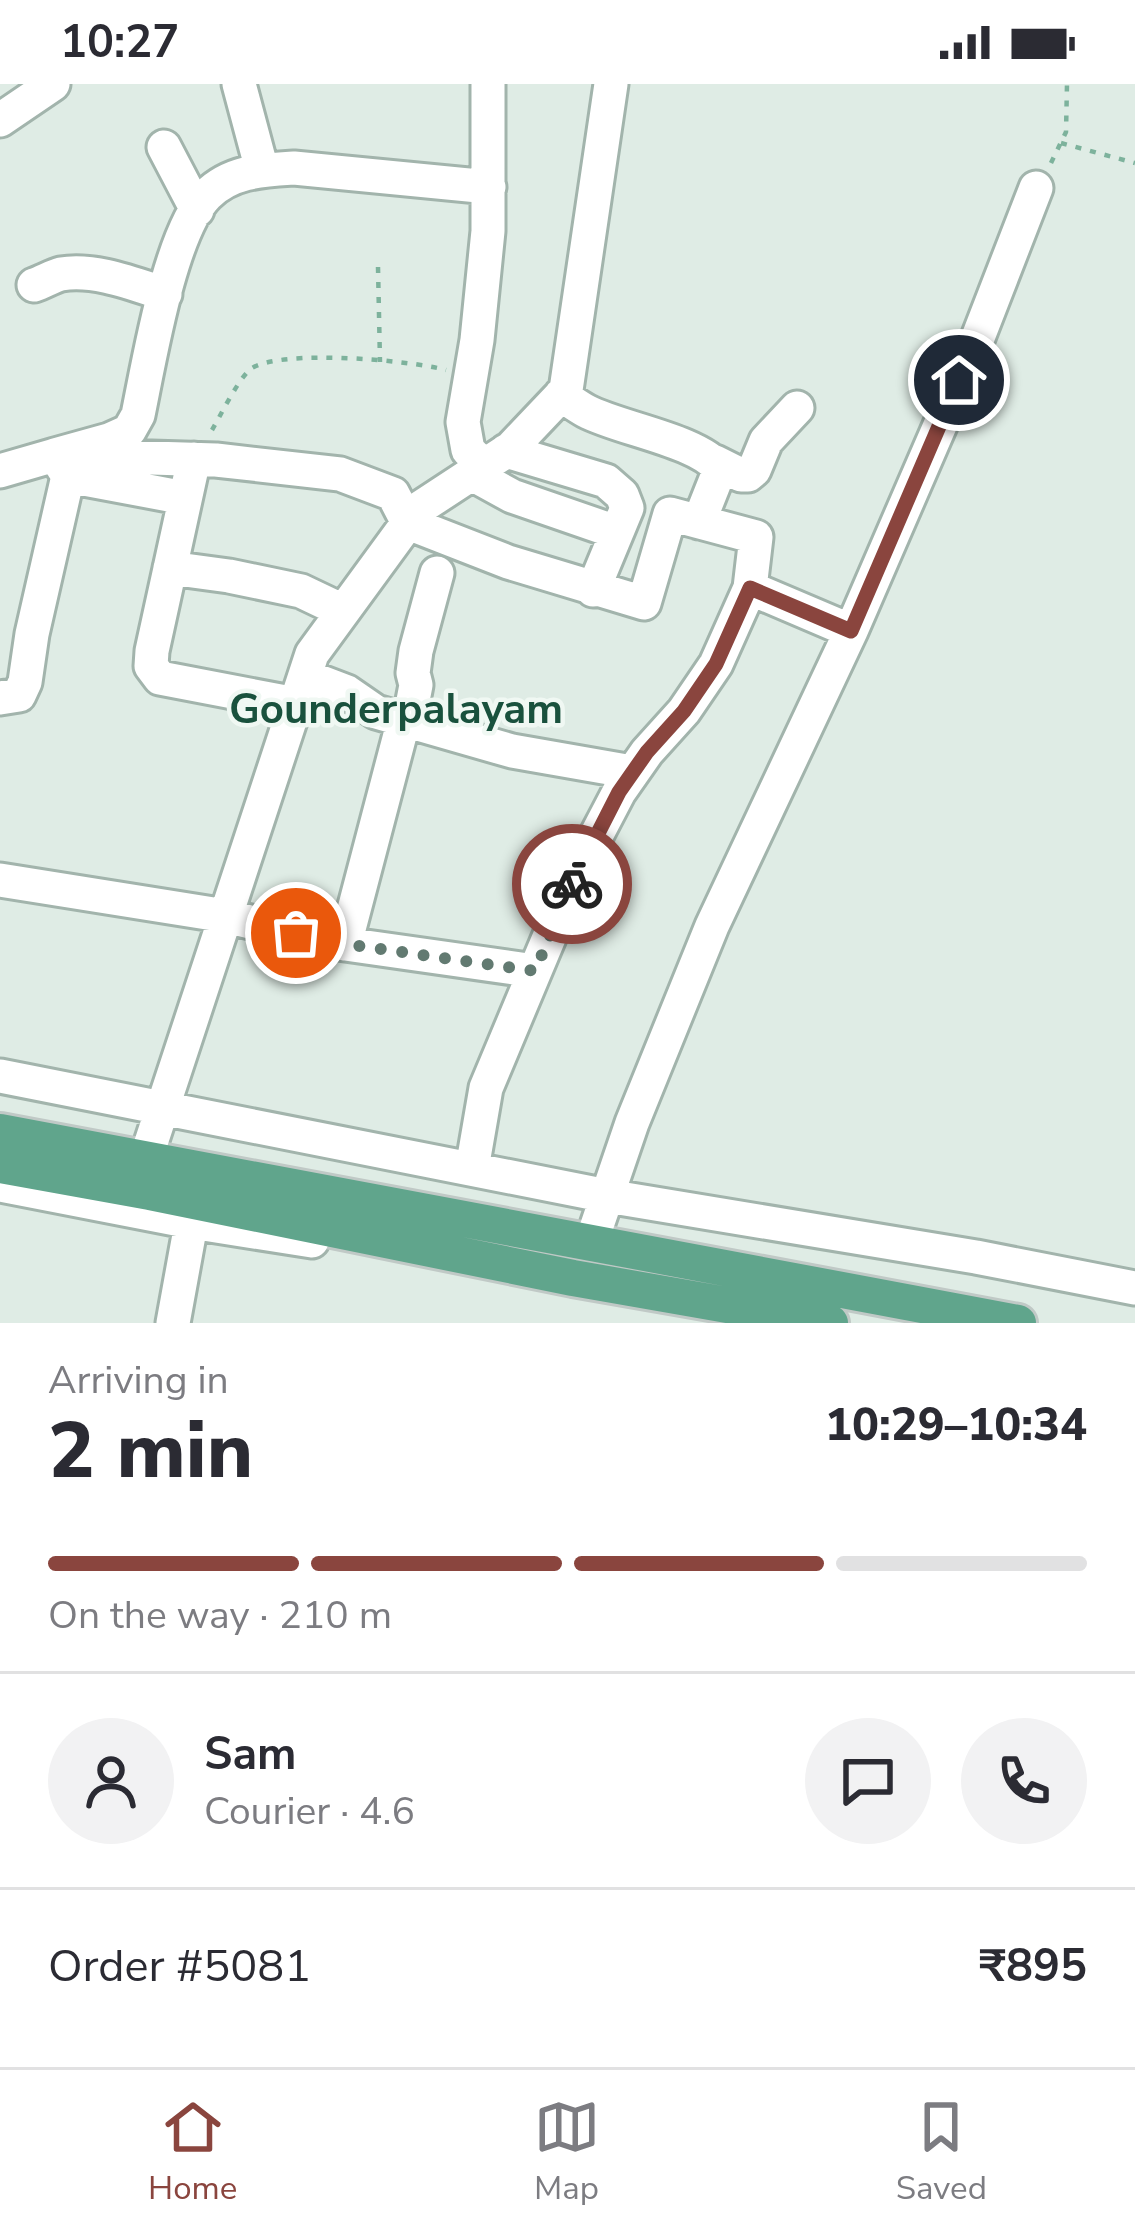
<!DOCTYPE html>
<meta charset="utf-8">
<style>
body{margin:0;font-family:"Nunito Sans",sans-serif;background:#f2f2f3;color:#2b2b33;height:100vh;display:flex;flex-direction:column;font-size:45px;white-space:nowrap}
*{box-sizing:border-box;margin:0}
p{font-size:39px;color:#7c7c81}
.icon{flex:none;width:66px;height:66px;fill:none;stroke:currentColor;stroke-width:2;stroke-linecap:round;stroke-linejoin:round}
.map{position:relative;height:1239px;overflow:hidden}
.drawer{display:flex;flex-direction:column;background:#fff;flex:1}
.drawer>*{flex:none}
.pin{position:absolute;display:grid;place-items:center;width:102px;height:102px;color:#fff;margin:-51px;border:6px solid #fff;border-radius:50%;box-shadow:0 3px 12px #0007}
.courier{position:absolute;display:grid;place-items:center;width:120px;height:120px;margin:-60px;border:9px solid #8a453e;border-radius:50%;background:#fff;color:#222;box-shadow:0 3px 15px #0007}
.summary em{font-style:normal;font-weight:800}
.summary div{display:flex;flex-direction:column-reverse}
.summary{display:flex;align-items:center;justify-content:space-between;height:204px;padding:0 48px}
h1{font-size:78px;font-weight:800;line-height:90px}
.bar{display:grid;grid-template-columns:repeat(4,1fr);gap:18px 12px;align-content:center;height:144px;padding:0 48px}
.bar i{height:15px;border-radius:9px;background:#e1e1e2}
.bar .on{background:#8a453e}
.bar p{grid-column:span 4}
.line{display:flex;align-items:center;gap:30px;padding:0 48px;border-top:3px solid #e1e1e2}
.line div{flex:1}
.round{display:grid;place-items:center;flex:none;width:126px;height:126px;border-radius:63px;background:#f2f2f3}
.status{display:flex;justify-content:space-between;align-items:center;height:84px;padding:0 60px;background:#fff;direction:ltr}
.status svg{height:33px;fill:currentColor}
.menu{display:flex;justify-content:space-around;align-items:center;height:168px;border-top:3px solid #e1e1e2;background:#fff;font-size:33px;color:#7c7c81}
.menu a{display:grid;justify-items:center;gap:6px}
.menu .on{color:#8a453e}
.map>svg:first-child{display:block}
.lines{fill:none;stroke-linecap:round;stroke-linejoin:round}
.minor-casing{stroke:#a2b4ac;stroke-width:39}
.major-casing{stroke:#c0c9c6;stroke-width:42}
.path{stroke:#7db29c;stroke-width:4.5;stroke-dasharray:6 9;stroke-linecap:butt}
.minor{stroke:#fff;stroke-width:33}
.major{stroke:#60a58c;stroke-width:36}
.done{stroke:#627a71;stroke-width:12;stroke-dasharray:0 21.6}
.route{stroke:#8a453e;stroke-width:15}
.labels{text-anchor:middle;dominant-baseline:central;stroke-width:9;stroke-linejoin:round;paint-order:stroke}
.quarter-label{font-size:42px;font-weight:bold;fill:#19513d;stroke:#f0f8f3}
</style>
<div class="status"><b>10:27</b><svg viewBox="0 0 49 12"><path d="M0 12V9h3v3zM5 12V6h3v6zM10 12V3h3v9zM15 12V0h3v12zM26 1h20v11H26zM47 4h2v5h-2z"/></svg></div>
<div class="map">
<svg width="1135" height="1239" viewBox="0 0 1135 1239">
<rect width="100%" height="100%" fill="#dfece5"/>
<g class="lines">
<defs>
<path id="minor" d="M239,0L262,86
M0,36L53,0
M164,63L197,126
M34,201C43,198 53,192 61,190C94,184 134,200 165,210
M561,311C569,316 577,322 586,327C620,345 697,356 720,385L699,438
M506,367L606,397L622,411L627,424L593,506
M194,375L152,567L151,582L160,594L296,620
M715,378L741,391H748L754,386L766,357L797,324
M484,382L468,366L463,338L477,256L488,147V0
M0,387L55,371L216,376L340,390L393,410L408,439L508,478L644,519L670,430L756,453L750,504L851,547L712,842L632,1039L591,1159
M472,390L512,412L616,448
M68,392L185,414
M170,484L229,492L301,507L343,527
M851,547L977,256L1036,104
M305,592L347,608L376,628L512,667L632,688
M0,614L19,611L25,598L32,550L68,392L55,371L109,356L129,347L138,331C149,278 170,148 207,111C231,87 263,86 294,84L489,103
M0,796L226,832L331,858L535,887
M345,860L401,647L411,627L416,601L413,589L416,567L437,489
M0,992L607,1112L976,1173L1135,1204
M145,1077L312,570L418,425L511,364L566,306L611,0
M472,1085L486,1004L574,794L619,708L647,668L684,627L716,580L750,504
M0,1101L191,1138L312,1157
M173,1239L195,1118"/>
<path id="major" d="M0,1048L1018,1239
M0,1081L150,1108L573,1194L830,1239"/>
</defs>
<use href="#minor" class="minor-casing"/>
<use href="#major" class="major-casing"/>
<path class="path" d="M1061,59L1135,79
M1051,79L1066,48L1067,0
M378,183L380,278
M212,346C221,331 239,293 252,284C284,265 409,276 446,286"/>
<use href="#minor" class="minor"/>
<use href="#major" class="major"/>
</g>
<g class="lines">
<path class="done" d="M296,849L331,858L535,887L572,800"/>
<path class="route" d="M572,800L619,708L647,668L684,627L716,580L750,504L851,547L959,296"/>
</g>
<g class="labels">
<g class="quarter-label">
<text x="396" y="625">Gounderpalayam</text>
</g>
</g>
</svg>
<div class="pin" style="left:296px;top:849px;background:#ea580c"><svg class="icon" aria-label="bag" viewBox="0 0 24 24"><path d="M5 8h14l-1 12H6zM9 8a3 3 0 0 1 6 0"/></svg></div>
<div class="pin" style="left:959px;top:296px;background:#1f2937"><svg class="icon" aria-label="home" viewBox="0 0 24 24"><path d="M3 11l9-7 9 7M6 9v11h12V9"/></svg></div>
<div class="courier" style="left:572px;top:800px"><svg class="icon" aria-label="bike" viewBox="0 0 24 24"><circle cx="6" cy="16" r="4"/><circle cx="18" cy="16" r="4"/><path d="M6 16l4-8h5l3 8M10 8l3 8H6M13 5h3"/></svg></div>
</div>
<section class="drawer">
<div class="summary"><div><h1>2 min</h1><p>Arriving in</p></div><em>10:29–10:34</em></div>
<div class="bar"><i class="on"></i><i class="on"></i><i class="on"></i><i></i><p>On the way · 210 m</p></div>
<div class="line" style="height:216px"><a class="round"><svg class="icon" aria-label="person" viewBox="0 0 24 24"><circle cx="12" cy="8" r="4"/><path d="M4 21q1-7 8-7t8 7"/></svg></a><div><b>Sam</b><p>Courier · 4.6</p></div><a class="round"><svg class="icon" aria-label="chat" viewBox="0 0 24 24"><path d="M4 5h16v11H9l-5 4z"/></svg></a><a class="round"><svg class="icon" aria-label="phone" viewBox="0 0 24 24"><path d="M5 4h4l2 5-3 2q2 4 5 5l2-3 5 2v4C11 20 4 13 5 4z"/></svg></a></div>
<div class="line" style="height:156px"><div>Order #5081</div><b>₹895</b></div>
</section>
<nav class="menu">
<a class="on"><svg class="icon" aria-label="home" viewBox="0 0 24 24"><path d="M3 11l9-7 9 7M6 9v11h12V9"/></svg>Home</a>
<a><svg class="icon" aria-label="map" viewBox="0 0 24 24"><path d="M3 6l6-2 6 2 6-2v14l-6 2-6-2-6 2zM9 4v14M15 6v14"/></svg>Map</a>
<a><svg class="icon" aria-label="saved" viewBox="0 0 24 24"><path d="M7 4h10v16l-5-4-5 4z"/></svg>Saved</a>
</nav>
